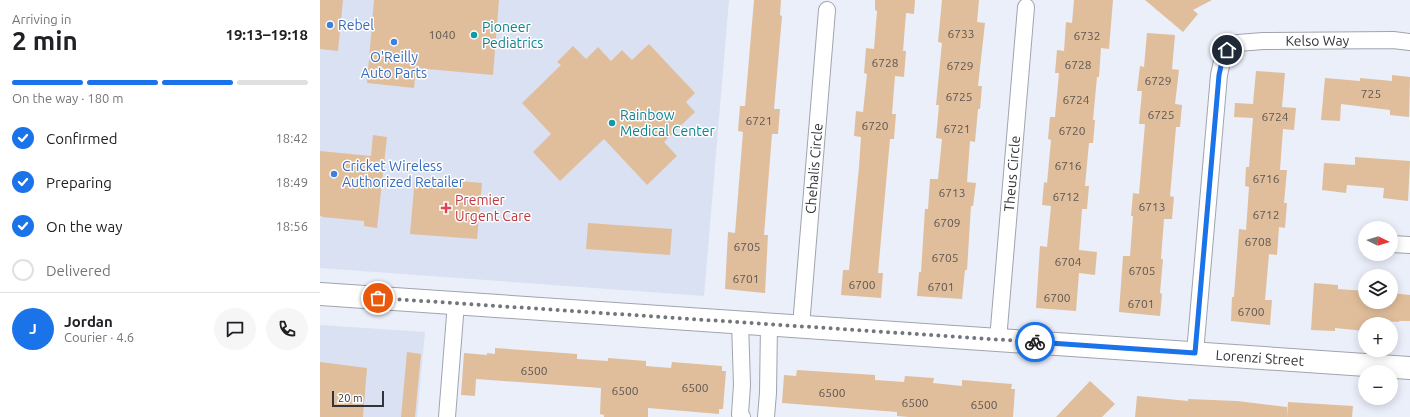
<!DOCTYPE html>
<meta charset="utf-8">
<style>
body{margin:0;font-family:Ubuntu,sans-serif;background:#f6f6f6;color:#202124;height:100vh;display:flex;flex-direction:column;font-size:15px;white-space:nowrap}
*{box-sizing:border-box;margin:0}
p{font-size:13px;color:#757577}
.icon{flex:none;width:22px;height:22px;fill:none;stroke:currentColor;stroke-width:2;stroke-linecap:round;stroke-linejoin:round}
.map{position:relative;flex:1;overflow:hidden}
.details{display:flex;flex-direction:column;background:#fff;width:320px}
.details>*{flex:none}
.needle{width:26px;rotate:95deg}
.fabs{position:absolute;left:1038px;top:221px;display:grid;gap:8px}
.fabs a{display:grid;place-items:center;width:40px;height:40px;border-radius:50%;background:#fff;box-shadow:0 2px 10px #0003;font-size:20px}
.scale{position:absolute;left:12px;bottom:10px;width:52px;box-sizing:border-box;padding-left:4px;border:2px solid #333439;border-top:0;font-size:11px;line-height:14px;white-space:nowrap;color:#333439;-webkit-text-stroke:3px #fff;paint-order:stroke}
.pin{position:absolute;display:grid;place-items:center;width:34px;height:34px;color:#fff;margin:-17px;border:2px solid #fff;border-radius:50%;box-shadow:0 1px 4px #0007}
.courier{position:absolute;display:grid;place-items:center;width:40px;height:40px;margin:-20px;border:3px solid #1a73e8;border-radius:50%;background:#fff;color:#222;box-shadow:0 1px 5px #0007}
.head em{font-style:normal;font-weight:700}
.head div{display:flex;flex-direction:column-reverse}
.head{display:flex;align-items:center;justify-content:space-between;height:68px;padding:0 12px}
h1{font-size:26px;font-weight:700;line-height:30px}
.bar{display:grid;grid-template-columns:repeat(4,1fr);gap:6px 4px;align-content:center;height:48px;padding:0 12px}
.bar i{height:5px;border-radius:3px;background:#e0e0e0}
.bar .on{background:#1a73e8}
.bar p{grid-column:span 4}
.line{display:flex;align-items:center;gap:10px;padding:0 12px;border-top:1px solid #e0e0e0}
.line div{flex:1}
.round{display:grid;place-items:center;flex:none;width:42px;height:42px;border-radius:21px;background:#f6f6f6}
ol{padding:0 12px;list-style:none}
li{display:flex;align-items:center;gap:12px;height:44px}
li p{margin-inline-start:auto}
li .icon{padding:4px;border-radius:50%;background:#1a73e8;color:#fff;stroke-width:4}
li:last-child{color:#757577}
li i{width:22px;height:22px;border:2px solid #e0e0e0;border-radius:50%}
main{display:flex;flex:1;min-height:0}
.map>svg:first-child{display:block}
.built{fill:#dae1f2}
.building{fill:#e0be9b}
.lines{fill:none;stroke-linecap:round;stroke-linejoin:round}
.street-casing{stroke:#a0a4ae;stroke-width:18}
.secondary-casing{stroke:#a0a4ae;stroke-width:24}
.street{stroke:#fff;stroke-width:16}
.secondary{stroke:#fff;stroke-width:22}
.done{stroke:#73757d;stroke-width:4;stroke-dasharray:0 7.2}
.route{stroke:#1a73e8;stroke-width:5}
.shop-dot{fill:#3f7fe0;stroke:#fff;stroke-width:1.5}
.culture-dot{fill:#0f9aa8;stroke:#fff;stroke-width:1.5}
.health-dot{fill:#e0444e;stroke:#fff;stroke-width:1.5}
.labels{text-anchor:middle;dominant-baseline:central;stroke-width:3;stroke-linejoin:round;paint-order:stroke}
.number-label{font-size:12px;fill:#5e5652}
.shop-label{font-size:14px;fill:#366cbe;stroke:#fff;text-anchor:start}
.culture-label{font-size:14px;fill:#0d838f;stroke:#fff;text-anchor:start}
.street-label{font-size:14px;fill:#333439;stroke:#fff}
.health-label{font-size:14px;fill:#be3a42;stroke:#fff;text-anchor:start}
</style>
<main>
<section class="details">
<div class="head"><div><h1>2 min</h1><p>Arriving in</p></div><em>19:13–19:18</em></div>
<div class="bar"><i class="on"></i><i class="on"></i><i class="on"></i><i></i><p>On the way · 180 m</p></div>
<ol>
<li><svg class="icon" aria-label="check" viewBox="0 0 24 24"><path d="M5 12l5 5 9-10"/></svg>Confirmed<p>18:42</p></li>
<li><svg class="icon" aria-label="check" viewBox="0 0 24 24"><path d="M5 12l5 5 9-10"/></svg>Preparing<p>18:49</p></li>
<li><svg class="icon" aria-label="check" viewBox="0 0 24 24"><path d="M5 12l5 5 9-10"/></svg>On the way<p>18:56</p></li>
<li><i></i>Delivered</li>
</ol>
<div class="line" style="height:72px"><b class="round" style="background:#1a73e8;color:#fff">J</b><div><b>Jordan</b><p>Courier · 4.6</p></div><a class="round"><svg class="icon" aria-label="chat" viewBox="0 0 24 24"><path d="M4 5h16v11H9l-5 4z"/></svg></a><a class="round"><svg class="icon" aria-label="phone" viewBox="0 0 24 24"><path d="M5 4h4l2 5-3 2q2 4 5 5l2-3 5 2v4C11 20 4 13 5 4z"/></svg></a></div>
</section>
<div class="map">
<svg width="1090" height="417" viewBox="0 0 1090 417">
<rect width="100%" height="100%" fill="#eaeffa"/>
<path class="built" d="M0,0H409L384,296L0,268Z
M0,325L105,332L97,417H0Z"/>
<path class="building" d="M0,0H23L18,51L0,49Z
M54,0H179L173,75L96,68L94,88L47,83Z
M434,0H461L460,15L462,16L454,109H460L458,134H452L444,235H448L445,293L405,289L408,232L415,233L423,132L418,131L420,106H425Z
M555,0H595L594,14L586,13L583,51H586L584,77L575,76L572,114H576L574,139H570L558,273H563L561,298L521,295L523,270H529L539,167L541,137L534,136L536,111L543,112L547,74L544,73L546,48L554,49L557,11L555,10Z
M622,0H659L657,22L665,23L658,86H662L660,109H658L655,142L650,141L647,182L656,183L653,206H651L647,270H645L642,299L597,296L599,272H601L605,209H608L610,179H618L622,139L616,138L619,105H616L622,43L618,42Z
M754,0H793L789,49L781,48L779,77H777L773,120H775L773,143H769L765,186H769L767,209H762L759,250L777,252L775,275L759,273L756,311L716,308L720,246L727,247L731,206L722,205L724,182L727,183L731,140L728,139L730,117H735L739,73H735L737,50L744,51L746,22L752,23Z
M825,0H892L873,10L878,14L863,32Z
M827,33L855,35L852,69L859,70L855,104L862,105L860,127H856L850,196L854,197L852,219H844L841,259H843L840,293L842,294L840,316L799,312L803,256H810L813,216H811L813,193L819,194L825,124H819L822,91H817L820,66L824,67Z
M329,44L375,93L366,102L375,112L344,142L357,156L327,185L284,139L240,181L213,152L231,134L202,103L241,65L237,62L253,46L266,59L278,47L291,61L302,50L312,60Z
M936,71L965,73L962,107L976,108L974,130L963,129L960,170H967L964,203H967L965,228L959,227L957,255L949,254L945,300H952L950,325L911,321L912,297H914L919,229L926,230L929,187L925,186L926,167H929L933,118L914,117L915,103L933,104Z
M1072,75L1090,77L1089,117L1070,115V110L1021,104L1020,121L1001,120L1005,78L1040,81V78L1072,81Z
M53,135L67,137L57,228L44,226V221L2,217V216H0V151L51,156Z
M1035,157L1090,161L1088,201L1063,198L1064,188L1027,185L1026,193L1002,190L1004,163L1035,165Z
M95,177L162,183L157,239L90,234Z
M268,223L352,229L350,255L266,249Z
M994,283L1018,285V289L1045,291V302H1071V293L1090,295V321H1079V322L1048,320L1047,324H1045V331L1015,328V331L991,330Z
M175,348L257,354V359L288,361V358L326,361V366L351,368L352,362L402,366V371H406L403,409H399V414L328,408V417H284V415L280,414L281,388L156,379L155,396L141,395L144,353L167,355V353L175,354Z
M87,352L101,354L95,417H81Z
M0,362L47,368L43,417H0Z
M477,370L555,375V380L584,382L585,376L614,378L613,383L642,386V380L692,384L691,389H695L693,417H589L577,416V412L462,403L464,375L476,376Z
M770,381L795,404L782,417H736Z
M817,396L868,401V399L917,401L967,407V417H815Z
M968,402L1033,406L1032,417H967Z"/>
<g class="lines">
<defs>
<g id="street">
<path d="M1071,244L1090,245"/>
<path d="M420,322L422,385L420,414L422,417"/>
<path id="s1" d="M481,326L507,10"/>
<path id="s2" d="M678,340L706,7"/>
<path id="s3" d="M875,353L899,75L903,57L907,50L918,43L943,41L1073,40L1090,42"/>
<path d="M127,417L136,303"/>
<path d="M446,417L448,393L449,324"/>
</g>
<g id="secondary">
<path id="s4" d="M0,294L1090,368"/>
</g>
</defs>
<use href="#street" class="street-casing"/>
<use href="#secondary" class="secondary-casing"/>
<use href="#street" class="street"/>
<use href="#secondary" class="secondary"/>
</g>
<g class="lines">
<path class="done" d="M58,298L715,342"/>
<path class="route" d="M715,342L875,353L899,75L903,57L907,50"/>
</g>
<g class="shop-dot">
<circle cx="10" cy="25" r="4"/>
<circle cx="74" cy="42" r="4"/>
<circle cx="14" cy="174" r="4"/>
</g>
<g class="culture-dot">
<circle cx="154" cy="35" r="4"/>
<circle cx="292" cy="123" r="4"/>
</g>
<path class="health-dot" d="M124 202h4v4h4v4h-4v4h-4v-4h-4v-4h4z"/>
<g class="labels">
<g class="number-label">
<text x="641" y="33">6733</text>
<text x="122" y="34">1040</text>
<text x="767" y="35">6732</text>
<text x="565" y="62">6728</text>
<text x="758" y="64">6728</text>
<text x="640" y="65">6729</text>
<text x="838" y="80">6729</text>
<text x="1051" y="93">725</text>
<text x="639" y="96">6725</text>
<text x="756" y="99">6724</text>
<text x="841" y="114">6725</text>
<text x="955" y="116">6724</text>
<text x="439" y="120">6721</text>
<text x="555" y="125">6720</text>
<text x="637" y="128">6721</text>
<text x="752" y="130">6720</text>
<text x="748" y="165">6716</text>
<text x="946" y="178">6716</text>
<text x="632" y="192">6713</text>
<text x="746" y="196">6712</text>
<text x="832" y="206">6713</text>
<text x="946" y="214">6712</text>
<text x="627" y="222">6709</text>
<text x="938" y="241">6708</text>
<text x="427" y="246">6705</text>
<text x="625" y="257">6705</text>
<text x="748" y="261">6704</text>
<text x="822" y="270">6705</text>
<text x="426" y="278">6701</text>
<text x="542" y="284">6700</text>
<text x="621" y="286">6701</text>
<text x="737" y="297">6700</text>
<text x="821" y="303">6701</text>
<text x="931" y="311">6700</text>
<text x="214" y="370">6500</text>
<text x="375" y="387">6500</text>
<text x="305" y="390">6500</text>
<text x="512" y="392">6500</text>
<text x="595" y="402">6500</text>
<text x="664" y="404">6500</text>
</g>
<g class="shop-label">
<text x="18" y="25">Rebel</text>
<text x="74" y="57" text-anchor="middle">O'Reilly<tspan x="74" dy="16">Auto Parts</tspan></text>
<text x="22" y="166">Cricket Wireless<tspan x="22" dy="16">Authorized Retailer</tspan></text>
</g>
<g class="culture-label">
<text x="162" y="27">Pioneer<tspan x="162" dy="16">Pediatrics</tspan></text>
<text x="300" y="115">Rainbow<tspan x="300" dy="16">Medical Center</tspan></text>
</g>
<g class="street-label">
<text stroke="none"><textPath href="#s3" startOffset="398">Kelso Way</textPath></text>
<text stroke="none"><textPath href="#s1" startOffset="158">Chehalis Circle</textPath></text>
<text stroke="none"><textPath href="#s2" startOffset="167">Theus Circle</textPath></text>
<text stroke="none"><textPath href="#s4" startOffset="942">Lorenzi Street</textPath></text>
</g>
<g class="health-label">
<text x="135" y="200">Premier<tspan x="135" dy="16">Urgent Care</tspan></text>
</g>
</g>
</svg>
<div class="fabs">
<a><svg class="needle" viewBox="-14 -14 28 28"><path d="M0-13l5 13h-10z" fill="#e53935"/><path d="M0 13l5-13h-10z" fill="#757577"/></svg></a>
<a><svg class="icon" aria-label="layers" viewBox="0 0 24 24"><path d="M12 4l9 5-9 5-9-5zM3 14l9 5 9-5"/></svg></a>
<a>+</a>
<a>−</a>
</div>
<div class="scale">20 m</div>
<div class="pin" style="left:58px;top:298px;background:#ea580c"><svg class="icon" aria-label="bag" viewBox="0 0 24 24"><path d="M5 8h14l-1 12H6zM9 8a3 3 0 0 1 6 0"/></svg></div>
<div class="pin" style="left:907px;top:50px;background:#1f2937"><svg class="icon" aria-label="home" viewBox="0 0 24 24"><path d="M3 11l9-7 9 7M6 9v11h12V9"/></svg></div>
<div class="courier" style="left:715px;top:342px"><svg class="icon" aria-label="bike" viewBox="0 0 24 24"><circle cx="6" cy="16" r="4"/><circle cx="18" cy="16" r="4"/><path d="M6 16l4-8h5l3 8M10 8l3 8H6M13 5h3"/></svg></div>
</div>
</main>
